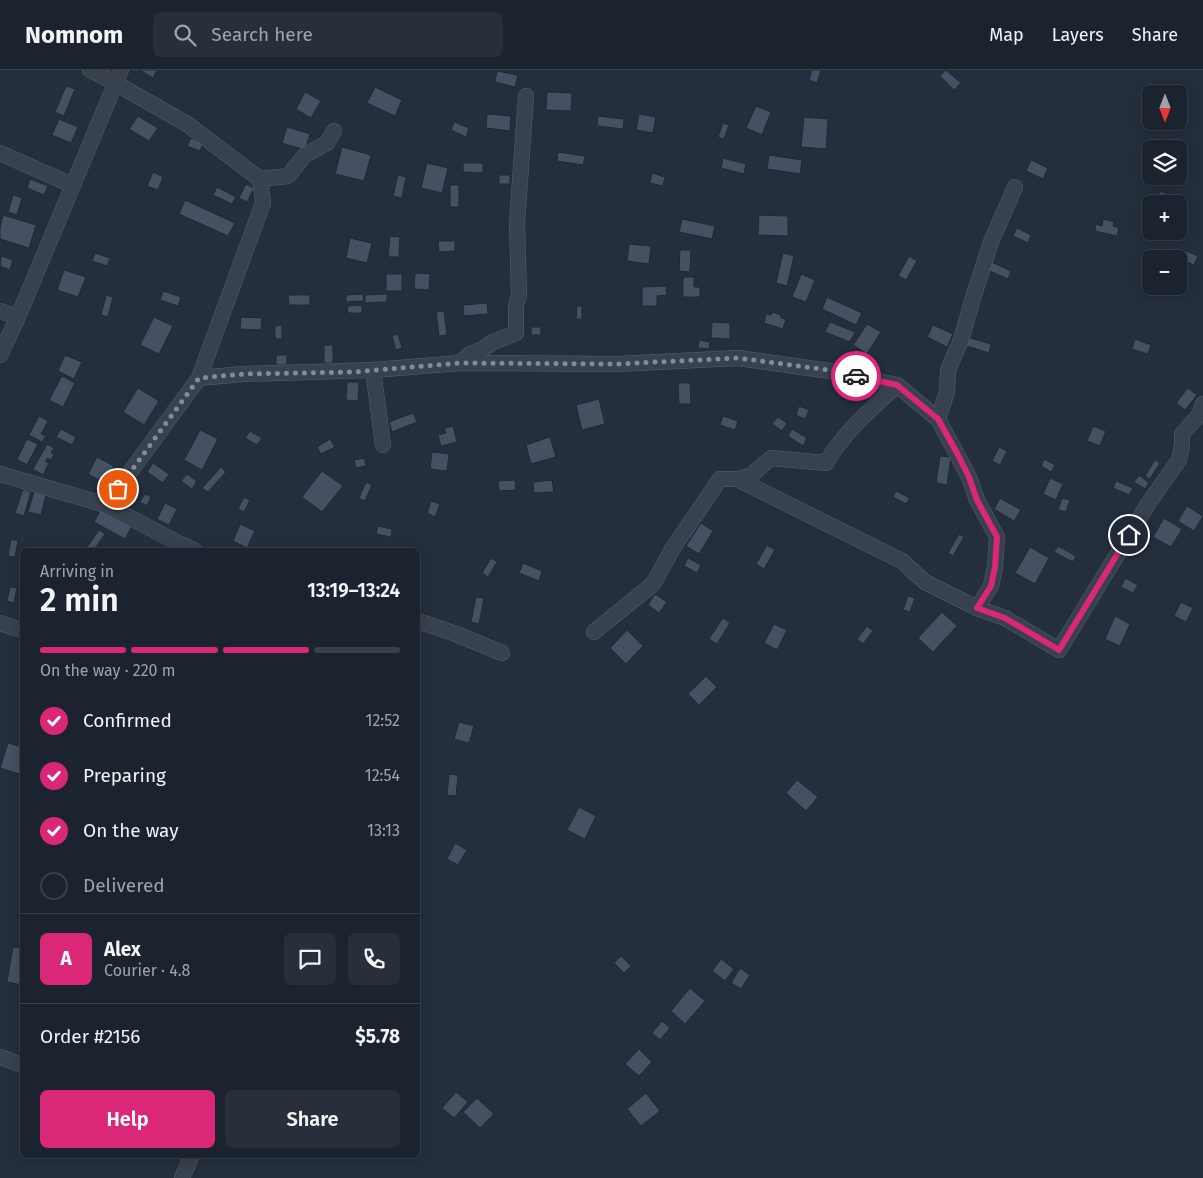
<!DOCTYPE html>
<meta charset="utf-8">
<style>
body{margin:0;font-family:"Fira Sans",sans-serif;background:#282f3a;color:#f1f3f6;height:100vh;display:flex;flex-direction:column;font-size:19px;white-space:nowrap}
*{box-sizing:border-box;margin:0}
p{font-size:16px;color:#a0a4aa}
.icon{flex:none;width:28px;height:28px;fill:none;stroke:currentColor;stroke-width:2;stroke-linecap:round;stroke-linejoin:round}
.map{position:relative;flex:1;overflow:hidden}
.details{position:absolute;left:20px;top:478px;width:400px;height:610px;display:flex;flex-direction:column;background:#1b232e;border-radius:8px;box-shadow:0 2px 12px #0003,0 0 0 1px #39404a}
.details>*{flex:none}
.needle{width:32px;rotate:180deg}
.buttons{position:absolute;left:1142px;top:15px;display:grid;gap:10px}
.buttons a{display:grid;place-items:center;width:45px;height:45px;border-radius:8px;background:#1b232e;box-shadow:0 2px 12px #0003,0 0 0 1px #39404a;font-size:25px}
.pin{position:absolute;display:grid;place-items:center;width:42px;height:42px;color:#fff;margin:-21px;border:2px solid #fff;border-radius:50%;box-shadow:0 1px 5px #0007}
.courier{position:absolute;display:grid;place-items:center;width:50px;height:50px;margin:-25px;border:4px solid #db2777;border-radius:50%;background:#fff;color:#222;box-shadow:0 1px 6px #0007}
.overview em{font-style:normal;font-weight:600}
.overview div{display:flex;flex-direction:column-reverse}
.overview{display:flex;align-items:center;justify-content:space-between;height:85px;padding:0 20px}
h1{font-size:32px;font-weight:600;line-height:38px}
.bar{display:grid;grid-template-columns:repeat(4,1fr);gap:8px 5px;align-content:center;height:60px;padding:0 20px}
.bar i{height:6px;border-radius:4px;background:#39404a}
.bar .current{background:#db2777}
.bar p{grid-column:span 4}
.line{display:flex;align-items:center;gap:12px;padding:0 20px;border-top:1px solid #39404a}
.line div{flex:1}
.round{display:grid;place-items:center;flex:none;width:52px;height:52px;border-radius:8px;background:#282f3a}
ol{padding:0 20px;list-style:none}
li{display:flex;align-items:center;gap:15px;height:55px}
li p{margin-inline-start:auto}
li .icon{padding:5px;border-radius:50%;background:#db2777;color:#fff;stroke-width:4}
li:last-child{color:#a0a4aa}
li i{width:28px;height:28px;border:2px solid #39404a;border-radius:50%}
.action{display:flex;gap:10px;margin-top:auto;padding:10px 20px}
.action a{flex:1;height:58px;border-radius:8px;background:#db2777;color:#fff;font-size:20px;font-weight:600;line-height:58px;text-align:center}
.action a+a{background:#282f3a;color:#f1f3f6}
header{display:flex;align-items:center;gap:30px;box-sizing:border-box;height:70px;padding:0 25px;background:#1b232e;border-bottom:1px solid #39404a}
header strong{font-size:24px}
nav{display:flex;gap:28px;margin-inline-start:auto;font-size:18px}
.search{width:350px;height:45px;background:#282f3a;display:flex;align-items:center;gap:12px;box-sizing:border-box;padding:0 18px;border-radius:8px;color:#a0a4aa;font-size:19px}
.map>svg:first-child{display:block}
.building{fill:#455162;stroke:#1f2835}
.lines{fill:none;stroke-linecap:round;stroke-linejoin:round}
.minor-casing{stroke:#565f6c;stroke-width:16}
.minor{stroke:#38414e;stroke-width:15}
.done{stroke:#828b98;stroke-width:5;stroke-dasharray:0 9}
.route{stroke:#db2777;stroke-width:6}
</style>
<header>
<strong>Nomnom</strong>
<div class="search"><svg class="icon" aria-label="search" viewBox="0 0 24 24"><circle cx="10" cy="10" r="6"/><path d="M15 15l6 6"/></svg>Search here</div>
<nav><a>Map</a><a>Layers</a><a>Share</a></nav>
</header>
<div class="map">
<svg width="1203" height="1108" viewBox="0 0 1203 1108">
<rect width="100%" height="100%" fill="#242f3e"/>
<path class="building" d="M140,0H157L153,8Z
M812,0H821L817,13L809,10Z
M946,0L961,13L954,20L940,6Z
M497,1L518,5L515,17L495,12Z
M66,16L75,19L64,46L55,42Z
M375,17L402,30L395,46L367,33Z
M305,22L321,31L311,48L296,39Z
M547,22L572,23L571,41L546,40Z
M756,36L771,42L762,65L746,58Z
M487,44L511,46L510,61L486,58Z
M639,44L656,47L653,63L636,60Z
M138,46L158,58L149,71L129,59Z
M598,46L624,49L623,59L597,56Z
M804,47L828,49L826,79L801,77Z
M59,49L78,57L71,73L52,65Z
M454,52L469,58L466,67L451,60Z
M723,53L729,55L724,69L718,67Z
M287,57L310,64L305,80L282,73Z
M191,68L203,74L200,81L187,76Z
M342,77L371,85L364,111L335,104Z
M558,82L585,86L583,95L557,91Z
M769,85L802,90L800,104L767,99Z
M723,88L746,94L744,104L721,98Z
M1031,90L1048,98L1043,109L1026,101Z
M427,93L448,98L442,123L421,118Z
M463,93H483V103L463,102Z
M153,102L163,107L158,120L147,116Z
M652,103L665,107L663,116L650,113Z
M398,105L406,107L402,128L393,126Z
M499,105H510V114H499Z
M30,109L48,116L44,125L27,118Z
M246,114L254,118L247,132L239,128Z
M450,115H459V137H450Z
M217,117L236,127L232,134L213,125Z
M1160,121L1170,125L1166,134H1151V138L1143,134L1147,123L1158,127Z
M13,125L22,128L17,145L8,142Z
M185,130L235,153L228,166L179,144Z
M3,145L36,155L29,178L0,169V157Z
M759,145L788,146V166L758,165Z
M682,149L715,156L712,169L679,162Z
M1103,149L1114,152L1113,156L1119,158L1117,166L1095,161L1096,154L1102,156Z
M1017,158L1031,165L1028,173L1013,166Z
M390,166L400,167L399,187H388Z
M350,168L372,173L367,193L346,188Z
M438,171H455V181L439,182Z
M629,174L651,176L649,194L627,191Z
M1181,179L1198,186L1194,195L1177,188Z
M680,180H691L690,202L679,201Z
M95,183L110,188L107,196L92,191Z
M783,183L794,186L787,216L776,213Z
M1,186L13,190L10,200L0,196Z
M909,186L917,191L906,210L898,206Z
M989,191L1011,201L1008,209L985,199Z
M64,200L86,207L78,227L57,220Z
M415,203L430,204L429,220L414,219Z
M386,204H402V221H386Z
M801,204L815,210L806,232L792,227Z
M683,207H694V217H700V227H683Z
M666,216L667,225L657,226V236H642V217Z
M163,221L181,227L178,236L160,230Z
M363,224L364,231L346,232V225Z
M387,224V232L365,233V225Z
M106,225L113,227L108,247L101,245Z
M288,225H310V235H289Z
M827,227L862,243L856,255L822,239Z
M487,233L488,244L464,246L463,235Z
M362,235V243H348L347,236Z
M577,236H582V249H576Z
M444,241L447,265L439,266L436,242Z
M772,242L781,245V248L786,249L783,259L764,253L766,244L771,245Z
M154,247L173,256L159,284L140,275Z
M241,247L262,248L261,260L240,259Z
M712,252L730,253V269L711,268Z
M830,252L855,262L850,272L825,262Z
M867,254L881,262L867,284L853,275Z
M282,255V269H275V256Z
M933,255L953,264L947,277L927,267Z
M531,257H541V265H531Z
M398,264L402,278L396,280L392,266Z
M967,267L991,274L989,283L964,275Z
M1135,269L1151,275L1148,284L1132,279Z
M699,270L710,272L709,279L698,278Z
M324,275H333V293H324Z
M65,285L82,292L74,309L58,301Z
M276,285H287V295H276Z
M62,306L75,313L63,337L49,330Z
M347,312H359L358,331L346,330Z
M678,313H690L691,334H679Z
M138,318L159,331L144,355L123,342Z
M1188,318L1197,325L1185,340L1176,333Z
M599,329L605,354L582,360L576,335Z
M799,336L809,340L805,349L796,345Z
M413,343L417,352L392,362L389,352Z
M39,346L48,351L41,364L46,366L42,372L29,365Z
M723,346L738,351L735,360L720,355Z
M778,347L787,353L782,361L772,354Z
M453,356L457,372L441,376L438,365L446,363L444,358Z
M1093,356L1106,361L1100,376L1087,371Z
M61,359L76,367L72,375L56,367Z
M792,359L807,368L803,376L788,366Z
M200,360L218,369L202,400L184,390Z
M250,361L262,368L257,375L245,368Z
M550,367L556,387L531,394L526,375Z
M27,369L38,374L27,395L17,389Z
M330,369L335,377L321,384L317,377Z
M47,374L54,378L51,382L54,384L51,390L47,388L46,392L49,393L43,405L33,399Z
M999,377L1007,381L1000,395L992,391Z
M432,382L449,384L447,401L430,399Z
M940,386L951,387L947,415L936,413Z
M97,387L114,396L105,413L88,404Z
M364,388L366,396L356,398L354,390Z
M1044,389L1055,395L1051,402L1041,396Z
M1155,390L1160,393L1150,409L1145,406Z
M153,393L169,404L163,413L147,402Z
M221,397L226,402L208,422L202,418Z
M322,401L343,416L322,442L302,427Z
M187,404L197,411L192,419L181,411Z
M1139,405L1149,413L1145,419L1134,412Z
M1050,408L1063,414L1056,430L1043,424Z
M515,410L516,420L499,421L498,411Z
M552,410L554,422L534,423L533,412Z
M1116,411L1133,418L1129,425L1113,418Z
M366,412L372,415L365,431L359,428Z
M23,419L31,422L24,446L15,443Z
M896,421L910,428L906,434L893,427Z
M34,422L46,425L41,445L28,442Z
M145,424L151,427L147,436L140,432Z
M244,427L250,430L244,442L238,439Z
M1000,428L1021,440L1014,451L994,439Z
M1062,428L1070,430L1066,442L1058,440Z
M431,431L440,434L435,447L427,443Z
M165,433L177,439L169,455L157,449Z
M1187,436L1203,446L1194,461L1178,451Z
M101,439L132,456L125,469L94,452Z
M1164,448L1182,459L1171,477L1153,467Z
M701,453L713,461L699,484L686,476Z
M240,454L255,461L247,478L233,471Z
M378,456L392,459L391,467L376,464Z
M99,460L105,464L94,480H85Z
M959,464L964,467L953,486L948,483Z
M11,469L18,471L15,487L8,486Z
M767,475L775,480L764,499L756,494Z
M1058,476L1076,486L1073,492L1054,482Z
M1030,477L1049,488L1035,514L1015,503Z
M491,488L497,492L488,507L482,503Z
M688,488L701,495L697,503L684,496Z
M523,493L542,501L539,511L519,503Z
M1125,508L1138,515L1133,523L1121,517Z
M10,517L17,518L14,533L7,531Z
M655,524L667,532L659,543L648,535Z
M908,526L915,528L910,542L903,540Z
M476,527L484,528L479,554L471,552Z
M1181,532L1193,538L1186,552L1174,546Z
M942,542L957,556L933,582L918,568Z
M1115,546L1130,554L1120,576L1105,569Z
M723,548L730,553L717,574L709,569Z
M774,554L787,560L777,580L764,573Z
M867,556L873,561L863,574L857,569Z
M627,560L643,576L626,594L610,578Z
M706,606L717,617L699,635L688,624Z
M459,652L474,656L469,673L454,669Z
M8,673L22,677V693L19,704L0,698Z
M449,704L458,705L456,726L447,725Z
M797,710L818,727L806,741L786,723Z
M579,737L596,746L585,769L567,760Z
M455,773L467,780L458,795L447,789Z
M13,877L22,878V915L7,912Z
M621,886L631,896L624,903L614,893Z
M721,889L734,899L725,911L712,901Z
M740,898L750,905L741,919L731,913Z
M690,918L705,931L685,954L671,941Z
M662,951L670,958L660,970L652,963Z
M639,979L652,992L639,1006L625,994Z
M456,1022L468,1032L454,1048L442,1038Z
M646,1023L660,1041L641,1056L627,1039Z
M477,1028L494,1044L480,1058L463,1042Z"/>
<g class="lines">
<defs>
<path id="minor" d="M90,0L115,13L187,54L260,109
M0,83L72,115
M0,241L18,247
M0,285L18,247L121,0
M460,293L470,284L481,280L493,272L516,263V236L519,225L517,153L526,26
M373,300L383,375
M199,308L263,133L260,109L288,106L305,85L327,73L334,61
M938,349L947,322L948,300L961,270L973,228L991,172L1015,117
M0,404L106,435L182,475L194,480
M737,409L750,406L771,388L826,393C844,362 871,339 897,315
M106,435L199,308L243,304L373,300L460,293L617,294L738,288L844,303L858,307L897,315L938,349L969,407L977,430L997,467L995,497L991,516L977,538
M418,551L456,564L502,583
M0,553L22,560
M594,562L653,514L673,478L720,409H737L902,491L925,512L977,538L1005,548L1059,580L1148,434L1179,390L1182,375V364L1199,345L1203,334
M0,987L22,995
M182,1108L192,1085"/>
</defs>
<use href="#minor" class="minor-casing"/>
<use href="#minor" class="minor"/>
</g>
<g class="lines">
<path class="done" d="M118,419L199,308L243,304L354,302L460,293L617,294L738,288L844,302L856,306"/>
<path class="route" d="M856,306L897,315L938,349L957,383L969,407L977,430L997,467L995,497L991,516L977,538L1005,548L1059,580L1129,465"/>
</g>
</svg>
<div class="buttons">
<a><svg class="needle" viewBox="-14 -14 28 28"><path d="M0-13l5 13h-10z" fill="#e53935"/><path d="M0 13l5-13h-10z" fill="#a0a4aa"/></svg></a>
<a><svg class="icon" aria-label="layers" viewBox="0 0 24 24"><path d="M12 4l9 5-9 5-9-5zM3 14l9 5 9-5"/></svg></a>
<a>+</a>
<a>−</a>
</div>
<div class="pin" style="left:118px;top:419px;background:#ea580c"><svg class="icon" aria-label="bag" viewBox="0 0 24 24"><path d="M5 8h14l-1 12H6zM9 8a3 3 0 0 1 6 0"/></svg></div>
<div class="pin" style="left:1129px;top:465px;background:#1f2937"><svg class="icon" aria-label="home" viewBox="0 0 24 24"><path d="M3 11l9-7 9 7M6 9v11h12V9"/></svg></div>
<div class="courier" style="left:856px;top:306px"><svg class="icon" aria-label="car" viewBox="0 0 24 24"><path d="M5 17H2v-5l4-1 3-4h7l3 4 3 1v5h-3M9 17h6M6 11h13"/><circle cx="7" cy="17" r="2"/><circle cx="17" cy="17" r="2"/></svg></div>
<section class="details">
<div class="overview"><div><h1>2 min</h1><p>Arriving in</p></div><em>13:19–13:24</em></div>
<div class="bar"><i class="current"></i><i class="current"></i><i class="current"></i><i></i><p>On the way · 220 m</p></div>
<ol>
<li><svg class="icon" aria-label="check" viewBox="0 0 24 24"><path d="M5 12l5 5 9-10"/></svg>Confirmed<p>12:52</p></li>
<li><svg class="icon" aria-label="check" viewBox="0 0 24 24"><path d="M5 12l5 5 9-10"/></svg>Preparing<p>12:54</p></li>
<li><svg class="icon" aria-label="check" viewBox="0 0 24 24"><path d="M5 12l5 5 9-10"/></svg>On the way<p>13:13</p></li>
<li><i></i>Delivered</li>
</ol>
<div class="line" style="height:90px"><b class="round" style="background:#db2777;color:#fff">A</b><div><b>Alex</b><p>Courier · 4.8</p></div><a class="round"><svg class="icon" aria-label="chat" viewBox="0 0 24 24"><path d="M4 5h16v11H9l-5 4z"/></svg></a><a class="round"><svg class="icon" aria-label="phone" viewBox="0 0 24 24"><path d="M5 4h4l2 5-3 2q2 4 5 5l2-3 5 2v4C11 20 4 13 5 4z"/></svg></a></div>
<div class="line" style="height:65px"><div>Order #2156</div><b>$5.78</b></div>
<div class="action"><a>Help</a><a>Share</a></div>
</section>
</div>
